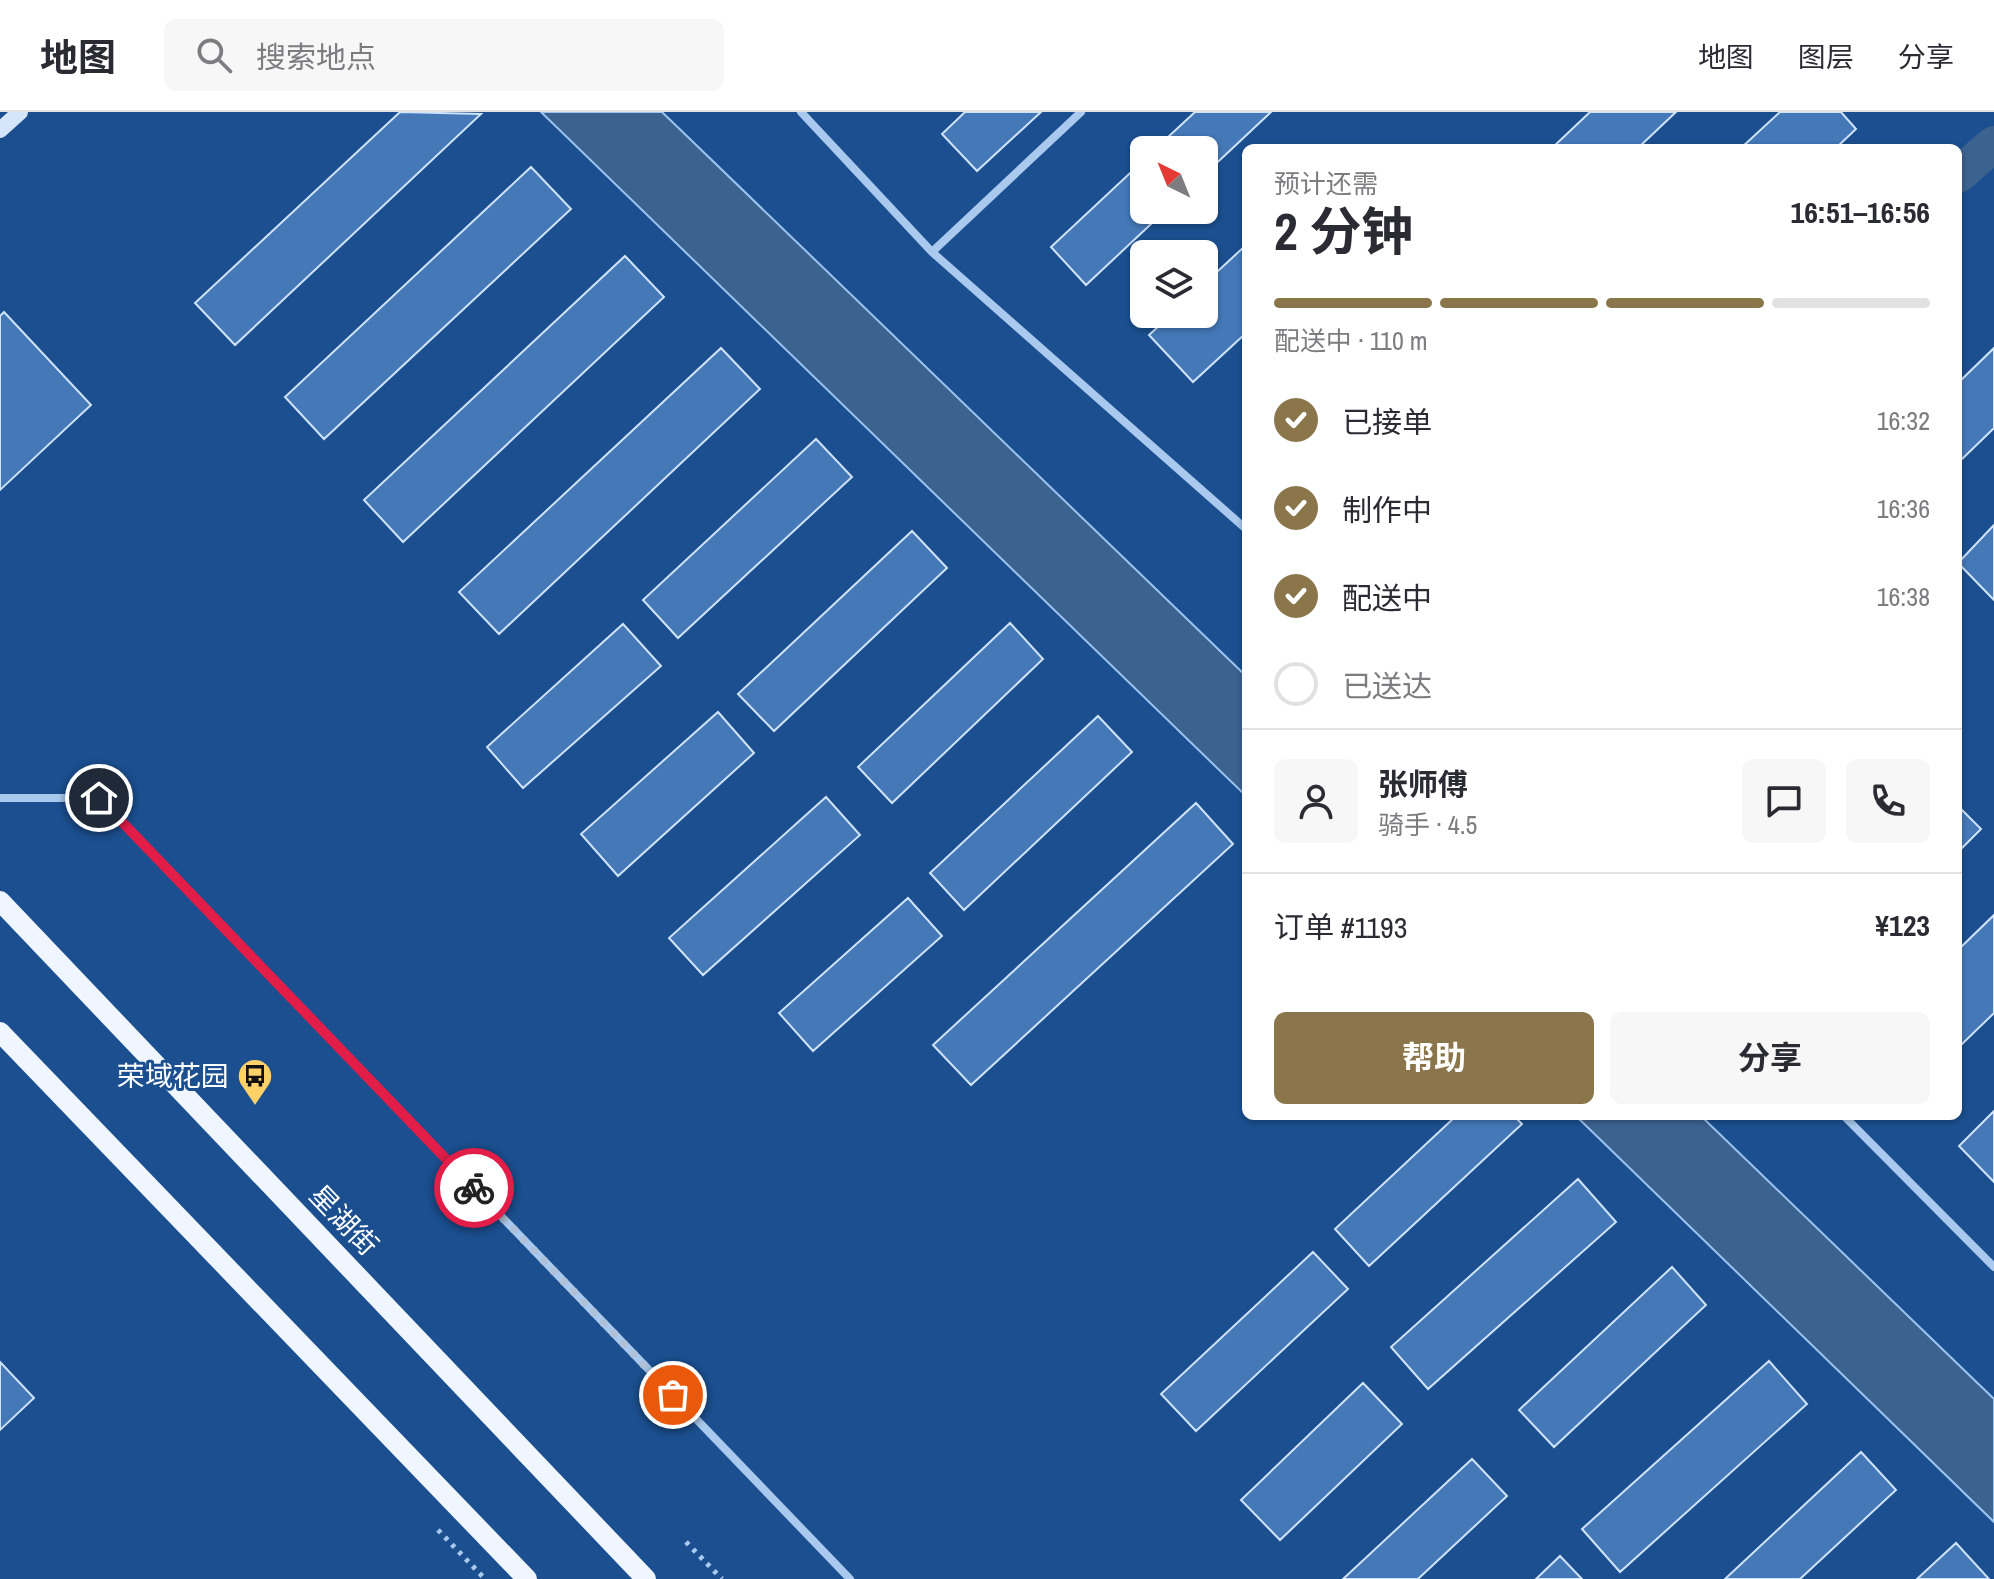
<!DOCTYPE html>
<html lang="zh">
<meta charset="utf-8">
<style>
body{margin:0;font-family:"Archivo Narrow","Noto Sans SC",sans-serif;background:#f7f7f7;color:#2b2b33;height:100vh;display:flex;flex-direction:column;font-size:30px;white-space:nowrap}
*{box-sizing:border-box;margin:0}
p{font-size:26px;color:#7c7c81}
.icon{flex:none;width:44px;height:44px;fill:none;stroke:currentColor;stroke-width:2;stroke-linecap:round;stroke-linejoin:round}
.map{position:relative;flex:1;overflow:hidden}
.sheet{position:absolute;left:1242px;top:32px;width:720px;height:976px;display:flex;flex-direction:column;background:#fff;border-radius:12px;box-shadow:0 2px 6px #0004}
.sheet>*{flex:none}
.needle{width:52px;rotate:317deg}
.buttons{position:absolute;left:1130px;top:24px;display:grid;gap:16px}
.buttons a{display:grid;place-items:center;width:88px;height:88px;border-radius:12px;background:#fff;box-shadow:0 2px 6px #0004;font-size:40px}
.pin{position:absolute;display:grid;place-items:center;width:68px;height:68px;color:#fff;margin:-34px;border:4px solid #fff;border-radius:50%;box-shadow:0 2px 8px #0007}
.courier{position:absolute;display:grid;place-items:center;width:80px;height:80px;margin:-40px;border:6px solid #e11d48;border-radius:50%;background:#fff;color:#222;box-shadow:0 2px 10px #0007}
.headline em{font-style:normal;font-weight:700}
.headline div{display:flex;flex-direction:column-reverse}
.headline{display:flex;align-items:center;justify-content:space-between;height:136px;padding:0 32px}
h1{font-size:52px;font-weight:700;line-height:60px}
.bar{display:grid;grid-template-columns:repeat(4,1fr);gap:12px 8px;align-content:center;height:96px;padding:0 32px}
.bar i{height:10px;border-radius:6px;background:#e1e1e2}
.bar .active{background:#8a764a}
.bar p{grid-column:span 4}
.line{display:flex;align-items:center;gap:20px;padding:0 32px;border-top:2px solid #e1e1e2}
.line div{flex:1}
.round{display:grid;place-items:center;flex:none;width:84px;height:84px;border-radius:12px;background:#f7f7f7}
ol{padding:0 32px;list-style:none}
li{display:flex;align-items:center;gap:24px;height:88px}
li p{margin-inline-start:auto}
li .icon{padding:8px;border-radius:50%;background:#8a764a;color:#fff;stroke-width:4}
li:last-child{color:#7c7c81}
li i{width:44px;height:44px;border:4px solid #e1e1e2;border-radius:50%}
.cta{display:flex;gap:16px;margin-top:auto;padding:16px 32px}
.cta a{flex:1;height:92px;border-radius:12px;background:#8a764a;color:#fff;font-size:32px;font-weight:700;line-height:92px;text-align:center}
.cta a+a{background:#f7f7f7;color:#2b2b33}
header{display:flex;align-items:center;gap:48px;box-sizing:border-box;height:112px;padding:0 40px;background:#fff;border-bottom:2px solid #e1e1e2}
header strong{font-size:38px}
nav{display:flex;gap:44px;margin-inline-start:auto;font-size:28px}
.search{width:560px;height:72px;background:#f7f7f7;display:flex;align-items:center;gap:20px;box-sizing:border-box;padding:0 28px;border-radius:12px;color:#7c7c81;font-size:30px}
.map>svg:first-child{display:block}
.water{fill:#3c6290;stroke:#9cc4f0;stroke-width:2}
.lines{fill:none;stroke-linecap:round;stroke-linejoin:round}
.canal{stroke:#3c6290;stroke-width:36}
.building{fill:#4478b7;stroke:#cfe3fa;stroke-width:2}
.path{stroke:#a9c9ee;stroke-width:5;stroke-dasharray:4 6;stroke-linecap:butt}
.street{stroke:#a9c9ee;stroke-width:8}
.secondary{stroke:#d6e6fa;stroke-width:16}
.primary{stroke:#f0f6ff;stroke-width:20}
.done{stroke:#afc1d8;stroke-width:8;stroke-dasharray:0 14.4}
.route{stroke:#e11d48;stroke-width:10}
.labels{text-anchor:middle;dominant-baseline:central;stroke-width:6;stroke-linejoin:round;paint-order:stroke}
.poi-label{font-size:28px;fill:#fff;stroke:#1b4f8f;text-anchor:end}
.street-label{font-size:28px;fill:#fff;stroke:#1b4f8f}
</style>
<header>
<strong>地图</strong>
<div class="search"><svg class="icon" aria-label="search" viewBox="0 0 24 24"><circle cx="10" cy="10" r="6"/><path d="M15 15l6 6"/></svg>搜索地点</div>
<nav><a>地图</a><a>图层</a><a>分享</a></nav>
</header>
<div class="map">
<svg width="1994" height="1467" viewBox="0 0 1994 1467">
<rect width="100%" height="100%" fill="#1b4f8f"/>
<path class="water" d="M541,0H662L1246,564V684Z
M1576,1004H1701L1994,1287V1410Z"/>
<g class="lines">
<path class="canal" d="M1958,63L1994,32"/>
</g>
<path class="building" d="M400,0L481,2L235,233L195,191Z
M965,0H1041L977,59L942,22Z
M1195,0H1271L1204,63V38H1154Z
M1590,0H1676L1638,36H1552Z
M1780,0H1841L1856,17L1836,36H1741Z
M1144,48V98H1166L1086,173L1051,135Z
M531,55L571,97L324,327L285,285Z
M1246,133V221L1193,270L1149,223L1172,202H1204V172Z
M625,144L664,185L403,430L364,388Z
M4,200L91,293L0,378V204Z
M721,236L760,277L499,522L459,480Z
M1994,236V316L1958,351V271Z
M816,327L852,365L678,526L643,488Z
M1994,413V488L1958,451Z
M912,419L947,456L774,619L738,582Z
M1010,511L1043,547L892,691L858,655Z
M623,512L661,554L523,676L487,635Z
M718,600L754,641L618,764L581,722Z
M1098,604L1132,640L964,798L930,761Z
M826,685L860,723L703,863L669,826Z
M1196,691L1233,732L971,973L933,933Z
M1958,694L1981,717L1958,740Z
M908,786L942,824L813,939L779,901Z
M1994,803V901L1958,936V838Z
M1994,999V1070L1959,1034Z
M1456,1004H1514L1522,1012L1369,1154L1335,1117Z
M1578,1067L1616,1110L1428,1277L1391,1235Z
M1313,1140L1348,1177L1196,1319L1161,1282Z
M1672,1155L1706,1193L1554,1335L1519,1298Z
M1769,1249L1807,1292L1620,1460L1582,1417Z
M0,1250L34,1286L0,1318Z
M1363,1271L1402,1312L1280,1428L1241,1388Z
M1861,1340L1896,1378L1800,1467H1725Z
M1472,1347L1507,1384L1418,1467H1343Z
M1956,1431L1989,1467H1917Z
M1560,1444L1582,1467H1536Z"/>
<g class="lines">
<path class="path" d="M438,1418L485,1467
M686,1430L722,1467"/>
<path class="street" d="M801,0L932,140L1246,417
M932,140L1081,0
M0,686H99L850,1467
M1844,1004L1994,1155"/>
<path class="secondary" d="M0,18L20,0"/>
<path class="primary" d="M0,789L646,1467
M0,920L527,1467"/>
</g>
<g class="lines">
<path class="done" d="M474,1076L673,1283"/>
<path class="route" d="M99,686L474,1076"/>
</g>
<defs>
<symbol id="bus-pin" viewBox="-11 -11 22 30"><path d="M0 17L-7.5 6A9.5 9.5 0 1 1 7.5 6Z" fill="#ffd166" stroke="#1b4f8f"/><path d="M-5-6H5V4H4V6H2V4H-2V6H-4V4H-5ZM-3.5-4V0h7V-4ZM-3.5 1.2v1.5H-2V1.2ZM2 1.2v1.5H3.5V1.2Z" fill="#111"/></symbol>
</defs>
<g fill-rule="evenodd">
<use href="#bus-pin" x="235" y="944" width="40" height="54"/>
</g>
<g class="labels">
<g class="poi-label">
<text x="229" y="964">荣域花园</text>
</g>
<g class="street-label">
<text transform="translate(344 1108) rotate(46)">星湖街</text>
</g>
</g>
</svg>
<div class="buttons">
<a><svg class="needle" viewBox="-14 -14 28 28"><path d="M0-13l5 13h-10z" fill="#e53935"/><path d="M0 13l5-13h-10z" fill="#7c7c81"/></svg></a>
<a><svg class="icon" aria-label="layers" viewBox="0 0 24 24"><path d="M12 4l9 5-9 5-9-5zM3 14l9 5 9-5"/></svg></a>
</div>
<div class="pin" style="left:673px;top:1283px;background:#ea580c"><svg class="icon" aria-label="bag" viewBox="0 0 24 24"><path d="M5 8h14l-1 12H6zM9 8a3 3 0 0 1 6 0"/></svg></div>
<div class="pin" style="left:99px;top:686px;background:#1f2937"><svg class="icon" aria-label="home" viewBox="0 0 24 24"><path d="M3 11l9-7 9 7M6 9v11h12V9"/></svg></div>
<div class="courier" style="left:474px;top:1076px"><svg class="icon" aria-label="bike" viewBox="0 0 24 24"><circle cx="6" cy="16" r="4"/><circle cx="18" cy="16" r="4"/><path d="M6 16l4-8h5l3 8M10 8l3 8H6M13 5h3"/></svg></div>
<section class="sheet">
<div class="headline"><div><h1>2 分钟</h1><p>预计还需</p></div><em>16:51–16:56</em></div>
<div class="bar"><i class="active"></i><i class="active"></i><i class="active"></i><i></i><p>配送中 · 110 m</p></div>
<ol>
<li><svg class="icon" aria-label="check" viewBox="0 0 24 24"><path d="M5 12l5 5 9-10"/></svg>已接单<p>16:32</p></li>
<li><svg class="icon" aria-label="check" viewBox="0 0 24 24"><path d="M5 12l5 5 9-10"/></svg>制作中<p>16:36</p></li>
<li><svg class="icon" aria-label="check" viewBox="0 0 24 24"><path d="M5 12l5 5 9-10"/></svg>配送中<p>16:38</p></li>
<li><i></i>已送达</li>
</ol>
<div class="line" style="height:144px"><a class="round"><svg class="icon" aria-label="person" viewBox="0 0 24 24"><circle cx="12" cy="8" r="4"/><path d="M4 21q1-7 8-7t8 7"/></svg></a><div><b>张师傅</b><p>骑手 · 4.5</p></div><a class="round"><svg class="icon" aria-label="chat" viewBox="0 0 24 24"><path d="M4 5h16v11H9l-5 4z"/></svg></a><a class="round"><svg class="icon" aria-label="phone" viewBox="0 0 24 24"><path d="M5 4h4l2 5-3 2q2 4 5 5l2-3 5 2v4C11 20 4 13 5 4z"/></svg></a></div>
<div class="line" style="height:104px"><div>订单 #1193</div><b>¥123</b></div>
<div class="cta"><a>帮助</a><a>分享</a></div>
</section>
</div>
